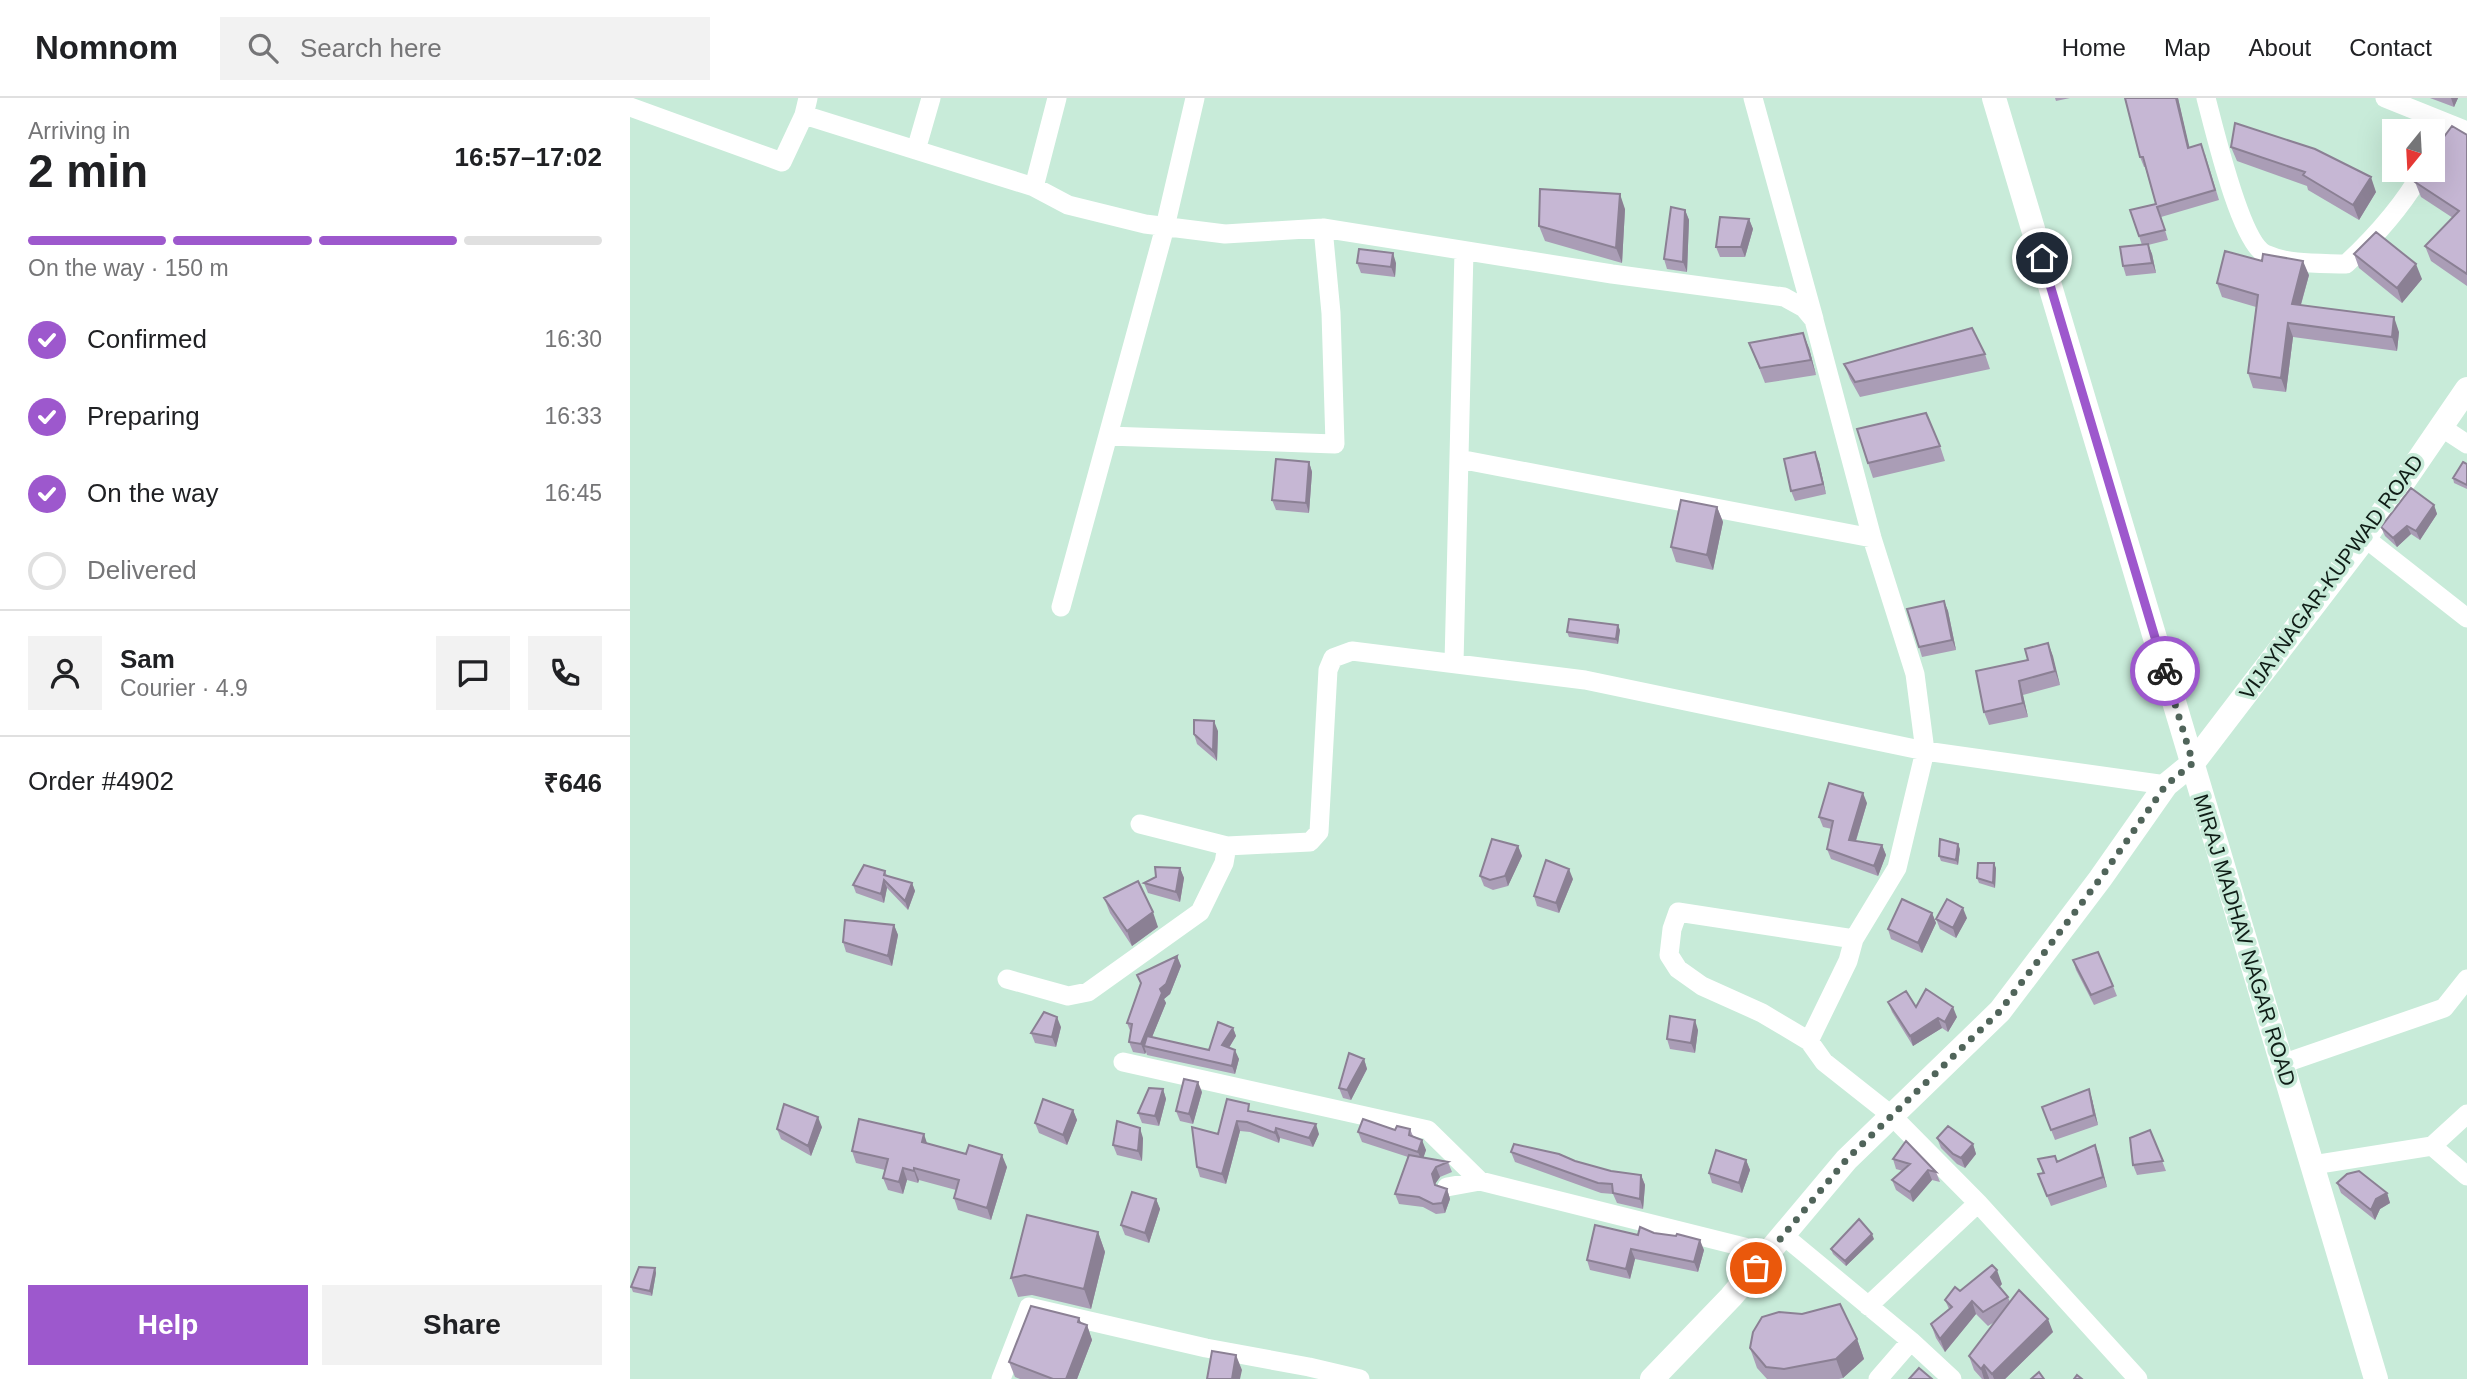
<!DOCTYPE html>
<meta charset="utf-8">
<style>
body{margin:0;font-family:Arial,sans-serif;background:#f2f2f2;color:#202124;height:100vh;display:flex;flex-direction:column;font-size:26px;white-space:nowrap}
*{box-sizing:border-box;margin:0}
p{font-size:23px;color:#757577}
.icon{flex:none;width:38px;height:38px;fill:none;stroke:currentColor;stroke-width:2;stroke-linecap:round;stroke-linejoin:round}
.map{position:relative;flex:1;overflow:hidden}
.details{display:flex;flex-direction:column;background:#fff;width:630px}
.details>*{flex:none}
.needle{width:46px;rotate:198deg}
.tools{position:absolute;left:1752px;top:21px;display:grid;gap:14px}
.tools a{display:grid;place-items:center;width:63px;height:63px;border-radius:0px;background:#fff;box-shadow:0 7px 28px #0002;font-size:35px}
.pin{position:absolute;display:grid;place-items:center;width:60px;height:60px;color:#fff;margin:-30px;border:4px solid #fff;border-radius:50%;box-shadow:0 2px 7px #0007}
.courier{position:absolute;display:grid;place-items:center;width:70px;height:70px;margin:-35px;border:5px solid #9d58cd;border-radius:50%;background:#fff;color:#222;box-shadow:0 2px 9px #0007}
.summary em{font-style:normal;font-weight:700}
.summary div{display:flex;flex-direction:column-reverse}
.summary{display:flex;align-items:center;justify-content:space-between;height:119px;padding:0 28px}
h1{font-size:46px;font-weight:700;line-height:52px}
.bar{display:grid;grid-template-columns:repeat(4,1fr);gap:10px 7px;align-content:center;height:84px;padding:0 28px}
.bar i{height:9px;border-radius:5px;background:#e0e0e0}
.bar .on{background:#9d58cd}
.bar p{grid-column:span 4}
.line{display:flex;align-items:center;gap:18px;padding:0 28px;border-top:2px solid #e0e0e0}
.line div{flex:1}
.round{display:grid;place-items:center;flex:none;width:74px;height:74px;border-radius:0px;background:#f2f2f2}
ol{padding:0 28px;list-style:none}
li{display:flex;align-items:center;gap:21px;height:77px}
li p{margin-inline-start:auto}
li .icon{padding:7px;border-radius:50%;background:#9d58cd;color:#fff;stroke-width:4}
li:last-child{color:#757577}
li i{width:38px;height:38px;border:4px solid #e0e0e0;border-radius:50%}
.button{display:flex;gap:14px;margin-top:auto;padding:14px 28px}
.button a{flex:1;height:80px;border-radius:0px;background:#9d58cd;color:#fff;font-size:28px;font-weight:700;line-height:80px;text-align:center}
.button a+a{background:#f2f2f2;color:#202124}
header{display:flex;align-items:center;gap:42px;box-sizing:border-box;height:98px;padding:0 35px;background:#fff;border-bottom:2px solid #e0e0e0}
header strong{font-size:33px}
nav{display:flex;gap:38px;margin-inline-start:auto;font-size:24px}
.search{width:490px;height:63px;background:#f2f2f2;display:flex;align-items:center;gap:18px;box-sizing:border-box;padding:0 24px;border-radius:0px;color:#757577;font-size:26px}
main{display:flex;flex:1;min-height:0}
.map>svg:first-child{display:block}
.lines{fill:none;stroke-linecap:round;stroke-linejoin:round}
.minor{stroke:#fff;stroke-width:19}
.tertiary{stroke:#fff;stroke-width:24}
.wall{fill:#aa9db6}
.shaded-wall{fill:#8b8094}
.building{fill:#c6b7d4;stroke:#8b8094;stroke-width:2}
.done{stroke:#50645a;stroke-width:7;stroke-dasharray:0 12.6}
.route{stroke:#9d58cd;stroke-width:9}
.labels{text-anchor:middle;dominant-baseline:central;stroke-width:7;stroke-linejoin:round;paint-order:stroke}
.street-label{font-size:21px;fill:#0f1c16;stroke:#c8ebd9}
</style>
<header>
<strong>Nomnom</strong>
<div class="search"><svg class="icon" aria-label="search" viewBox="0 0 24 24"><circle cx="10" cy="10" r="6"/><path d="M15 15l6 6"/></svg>Search here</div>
<nav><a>Home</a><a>Map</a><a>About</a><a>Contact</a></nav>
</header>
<main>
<section class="details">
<div class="summary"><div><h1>2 min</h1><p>Arriving in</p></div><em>16:57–17:02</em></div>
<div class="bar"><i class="on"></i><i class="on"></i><i class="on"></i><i></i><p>On the way · 150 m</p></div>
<ol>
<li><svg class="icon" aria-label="check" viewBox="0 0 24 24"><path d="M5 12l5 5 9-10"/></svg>Confirmed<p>16:30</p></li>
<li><svg class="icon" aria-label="check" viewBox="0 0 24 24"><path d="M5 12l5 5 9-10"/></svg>Preparing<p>16:33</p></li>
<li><svg class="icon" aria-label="check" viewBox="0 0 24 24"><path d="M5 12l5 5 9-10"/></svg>On the way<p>16:45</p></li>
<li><i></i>Delivered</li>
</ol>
<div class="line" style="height:126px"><a class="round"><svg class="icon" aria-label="person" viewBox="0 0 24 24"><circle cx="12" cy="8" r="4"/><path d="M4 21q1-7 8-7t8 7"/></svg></a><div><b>Sam</b><p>Courier · 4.9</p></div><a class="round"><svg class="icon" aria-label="chat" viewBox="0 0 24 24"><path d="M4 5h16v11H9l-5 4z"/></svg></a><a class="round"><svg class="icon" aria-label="phone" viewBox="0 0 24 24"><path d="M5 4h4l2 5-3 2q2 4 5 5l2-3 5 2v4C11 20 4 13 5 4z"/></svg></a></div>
<div class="line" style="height:91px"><div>Order #4902</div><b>₹646</b></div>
<div class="button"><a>Help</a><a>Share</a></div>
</section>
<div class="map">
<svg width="1837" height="1281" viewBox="0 0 1837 1281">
<rect width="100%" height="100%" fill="#c8ebd9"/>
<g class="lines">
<path class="minor" d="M1123,0L1184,221
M1576,0C1584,30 1610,143 1635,156C1659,167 1690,165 1716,166C1746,138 1773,108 1793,72
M1755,0L1837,33
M0,9L152,64L174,17L404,89L438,107L515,126L595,136L693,130L982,176L1154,199L1174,210L1184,222L1242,440L1285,576L1295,653L1267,770L1224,841L1218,863L1179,943
M174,17L178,0
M286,52L301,0
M1802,54L1818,26
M404,89L427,0
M1811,329L1837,346
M478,338L705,346L701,215L693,130
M829,361L1242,440
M1735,440L1837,520
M431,509L535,129L565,0
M824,565L834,153
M510,726L597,748L680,744L689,734L698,572L703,560L722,553L955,582L1295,653L1536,687
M1224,841L1048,814L1042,831L1039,857L1048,871L1072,888L1132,915L1179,943L1194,964L1261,1017L1348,1105L1508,1281
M377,881L438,898L458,894L570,814L594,765L597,748
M493,964L798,1032L850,1083
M1652,966L1814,910L1837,881
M1802,1048L1837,1016
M1683,1067L1802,1048L1837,1078
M817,1089L850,1083L1138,1155
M1153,1137L1281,1243L1322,1281
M1238,1208L1348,1105
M371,1281L399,1209L576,1250L679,1269L730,1281
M1248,1281L1281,1243"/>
<path class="tertiary" d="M1364,0L1746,1281
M1022,1281L1101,1199L1217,1061L1370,913L1470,781L1536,687L1563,665L1735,440L1837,291"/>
</g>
<path class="wall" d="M1425,0H1440L1426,3Z
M1495,0H1548L1559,50L1575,56L1589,102L1531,119L1538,142L1518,147L1522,156L1526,175L1496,178L1493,168L1512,147L1500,112L1526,106L1515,69H1514L1510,59Z
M1800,0H1828L1824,9Z
M1837,37V188L1801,163L1795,148L1823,120L1791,99L1785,84Z
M1601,49L1746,94L1729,122L1678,92L1677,88L1607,63Z
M995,111L992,165L915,143L909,128Z
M1055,112L1059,122L1057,174L1037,171L1034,161Z
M1119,121L1123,131L1115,159H1090L1086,149Z
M1724,156L1792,181L1772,205L1729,170Z
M727,165H766L765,179L731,175Z
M1679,177L1671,207L1769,234L1767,253L1663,239L1656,294L1623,290L1618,275L1626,209L1592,199L1587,185Z
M1119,245L1179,250L1186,277L1135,285Z
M1355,256L1360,271L1230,299L1220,281L1214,266Z
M1310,348L1315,363L1243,380L1238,365Z
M679,364L682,374L679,415L646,412L642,402Z
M1189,364L1196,396L1165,403L1161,393Z
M1837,366V391L1824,385L1823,380Z
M1804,407L1807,416L1790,442L1781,436L1767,449L1755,438L1751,429Z
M1087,409L1093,424L1083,472L1046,464L1041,449Z
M1314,503L1318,513L1326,552L1292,559L1289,549Z
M990,532L988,546L939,539L937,534Z
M1418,545L1430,587L1393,597L1398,619L1359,627L1354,614L1398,562Z
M588,633L587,663L567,646L564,636Z
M1237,705L1226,743L1252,747L1256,757L1248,778L1201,761L1197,751L1202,731L1193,729L1189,719Z
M888,748L892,758L878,788L863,792L854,788L850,778Z
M1330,751L1328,767L1311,763L1309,758Z
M550,770L554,780L550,804L518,795L514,785Z
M1366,770L1365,790L1349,785L1347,780Z
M255,773L257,778L282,785L285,793L278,812L257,790L254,805L226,795L223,787Z
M943,781L929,815L907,808L904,798Z
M474,800L528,829L502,848L480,815Z
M1302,815L1306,825L1292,855L1261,841L1258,831Z
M1337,820L1326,840L1310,831L1306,821Z
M264,827L268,837L262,868L216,854L213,844Z
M547,858L551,868L540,896L534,901L536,905L522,939L579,952L603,930L606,938L599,950L609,961L605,976L517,957L516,954L515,956L503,954L499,944L501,935L497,925L511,886L507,877Z
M1443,862L1483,888L1487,898L1464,907L1446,872Z
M1258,904L1286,909L1327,919L1318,934L1312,930L1283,948L1262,914Z
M431,929L426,949L405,945L401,935Z
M1068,932L1065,955L1040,951L1037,941Z
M734,961L737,971L721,1002L713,1000L709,990Z
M533,991L536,1001L529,1028L512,1025L508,1015Z
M572,994L563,1026L550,1023L546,1013Z
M1462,1001L1468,1027L1425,1042L1412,1009Z
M443,1012L447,1022L437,1047L409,1035L405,1025Z
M621,1013L689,1036L683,1049L650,1040L649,1045L620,1034L610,1033L596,1086L570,1079L567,1069L588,1036Z
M192,1029L181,1058L151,1041L147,1031Z
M780,1031L783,1038L796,1052L793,1060L818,1064L822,1074L810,1079L805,1086L806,1088L817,1091L820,1101L815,1115L806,1116L793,1109L769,1106L765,1096L778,1059L732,1044L728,1034Z
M1520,1032L1536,1073L1507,1077L1503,1067Z
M513,1040L512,1063L487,1057L483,1047Z
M1307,1040L1343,1046L1346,1056L1335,1070L1327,1066L1311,1050Z
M297,1045L377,1069L361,1122L328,1112L324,1100L326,1092L289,1082L288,1085L277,1082L273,1096L258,1092L253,1080L255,1072L226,1065L222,1053Z
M1465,1047L1477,1089L1421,1108L1408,1076L1413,1075L1408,1061L1427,1064Z
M881,1054L945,1063L981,1073L1011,1077L1015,1087L1013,1111L987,1105L983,1096L971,1095L885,1064Z
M1263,1061L1306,1074L1310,1084L1302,1082L1283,1104L1266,1092L1262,1082L1273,1073L1266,1071Z
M1116,1062L1120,1072L1112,1095L1082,1085L1079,1075Z
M1707,1085L1757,1095L1760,1105L1750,1111L1745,1122L1711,1095Z
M526,1101L530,1111L519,1145L495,1137L491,1127Z
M468,1134L475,1154L461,1211L402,1197L388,1199L381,1180Z
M1024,1135L1074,1152L1068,1174L1005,1161L1000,1181L960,1172L957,1162L1008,1137Z
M1244,1141L1216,1168L1203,1156L1201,1151Z
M25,1170L26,1175L22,1198L3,1194L1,1189Z
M1372,1186L1369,1189L1378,1199L1380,1204L1423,1234L1375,1281H1352L1344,1272L1339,1258L1366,1223L1358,1228L1346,1216L1315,1254L1306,1240L1301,1226L1319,1211L1315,1202L1330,1193Z
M1172,1216L1227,1241L1234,1261L1213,1280L1209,1281H1137L1127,1270L1120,1250Z
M449,1220L451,1225L457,1227L462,1242L447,1281H390L385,1279L379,1264Z"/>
<path class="shaded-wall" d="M1546,0H1548L1562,60L1558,50Z
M1821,0H1828L1824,9Z
M1741,79L1746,94L1729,122L1723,107Z
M990,96L995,111L992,165L986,150Z
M1055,112L1059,122L1057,174L1053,164Z
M1119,121L1123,131L1115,159L1111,149Z
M1518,146L1522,156L1526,175L1522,165Z
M763,155L766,165L765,179L761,169Z
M1673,163L1679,177L1667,220L1662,206Z
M1786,166L1792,181L1772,205L1767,190Z
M1764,219L1769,234L1767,253L1762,239Z
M1658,225L1663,239L1656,294L1651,280Z
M1173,235L1179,250L1186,277L1181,262Z
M1185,354L1189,364L1196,396L1193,386Z
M679,364L682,374L679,415L676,405Z
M1804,407L1807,416L1790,442L1786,433Z
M1087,409L1093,424L1083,472L1077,457Z
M1777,428L1781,436L1767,449L1763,440Z
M1314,503L1318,513L1326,552L1322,542Z
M988,527L990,532L988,546L986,541Z
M1418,545L1423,558L1430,587L1425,573Z
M1389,583L1393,597L1398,619L1393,605Z
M584,623L588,633L587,663L583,653Z
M1233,695L1237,705L1223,752L1219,742Z
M1328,746L1330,751L1328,767L1326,762Z
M1252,747L1256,757L1248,778L1244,768Z
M888,748L892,758L878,788L875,778Z
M1364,765L1366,770L1365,790L1363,785Z
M550,770L554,780L550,804L546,794Z
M939,771L943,781L929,815L926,805Z
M254,782L257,790L254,805L251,796Z
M282,785L285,793L278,812L275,803Z
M1333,810L1337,820L1326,840L1323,830Z
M523,814L528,829L502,848L497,833Z
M1302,815L1306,825L1292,855L1288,845Z
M264,827L268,837L262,868L258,858Z
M547,858L551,868L540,896L534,901L536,905L518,949L514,948L516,954L515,956L511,946L530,891Z
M1323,909L1327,919L1318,934L1315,924Z
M427,919L431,929L426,949L422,939Z
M1308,920L1312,930L1283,948L1280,938Z
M1065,922L1068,932L1065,955L1061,945Z
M603,930L606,938L595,956L592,947Z
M605,952L609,961L605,976L602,968Z
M734,961L737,971L721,1002L717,992Z
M568,984L572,994L563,1026L559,1016Z
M533,991L536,1001L529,1028L525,1018Z
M1459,991L1462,1001L1468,1027L1464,1017Z
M443,1012L447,1022L437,1047L433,1037Z
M188,1019L192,1029L181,1058L178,1048Z
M607,1023L610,1033L596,1086L592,1076Z
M686,1026L689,1036L683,1049L679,1040Z
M510,1030L513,1040L512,1063L508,1053Z
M646,1030L650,1040L649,1045L645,1035Z
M294,1036L298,1048L292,1044Z
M792,1042L796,1052L792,1064L788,1054Z
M1343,1046L1346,1056L1335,1070L1331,1060Z
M1465,1047L1469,1057L1477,1089L1473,1079Z
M372,1057L377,1069L361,1122L357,1110Z
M1116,1062L1120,1072L1112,1095L1109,1085Z
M806,1069L810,1079L805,1086L808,1097L802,1076Z
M273,1070L277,1082L273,1096L269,1084Z
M284,1070L289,1082L288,1085L284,1073Z
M1298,1072L1302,1082L1283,1104L1280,1094Z
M1011,1077L1015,1087L1013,1111L1010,1101Z
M817,1091L820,1101L815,1115L812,1105Z
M1757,1095L1760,1105L1750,1111L1745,1122L1741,1112L1746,1101Z
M526,1101L530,1111L519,1145L515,1135Z
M468,1134L475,1154L461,1211L454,1191Z
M1242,1136L1244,1141L1216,1168L1215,1163Z
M1070,1142L1074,1152L1068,1174L1064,1164Z
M1001,1151L1005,1161L1000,1181L996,1171Z
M25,1170L26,1175L22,1198L20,1193Z
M1367,1172L1372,1186L1366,1193L1361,1179Z
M1342,1203L1346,1216L1315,1254L1310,1241Z
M449,1220L454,1233L457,1227L462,1242L447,1281H436Z
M1418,1221L1423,1234L1375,1281H1364L1362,1276Z
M1227,1241L1234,1261L1213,1280L1206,1261Z
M606,1257L612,1272L610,1281H602Z
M1354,1267L1359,1280V1281H1354L1351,1271Z"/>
<path class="building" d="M1495,0H1546L1558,50L1571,46L1585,92L1527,109L1535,132L1509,138L1500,112L1526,106L1513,59H1510Z
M1605,25L1685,51L1741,79L1723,107L1673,77L1675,74L1601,49Z
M1822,28L1837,37V176L1795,148L1829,113L1785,84L1792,72H1802V55Z
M910,91L990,96L986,150L909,128Z
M1041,109L1055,112L1053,164L1034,161Z
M1090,119L1119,121L1111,149H1086Z
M1746,134L1786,166L1767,190L1724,156Z
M1518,146L1522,165L1493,168L1490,149Z
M729,151L763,155L761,169L727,165Z
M1595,153L1632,163L1633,156L1673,163L1662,206L1764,219L1762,239L1658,225L1651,280L1618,275L1628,197L1587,185Z
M1342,230L1355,256L1225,284L1214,266Z
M1173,235L1181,262L1130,270L1119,245Z
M1296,315L1310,348L1238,365L1227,331Z
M1185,354L1193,386L1161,393L1154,361Z
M646,361L679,364L676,405L642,402Z
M1833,364L1837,366V387L1823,380Z
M1781,390L1804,407L1786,433L1777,428L1763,440L1751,429Z
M1051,402L1087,409L1077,457L1041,449Z
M1314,503L1322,542L1289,549L1277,511Z
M939,521L988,527L986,541L937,534Z
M1418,545L1425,573L1389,583L1393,605L1354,614L1346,573L1398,562L1395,551Z
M564,622L584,623L583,653L564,636Z
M1199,685L1233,695L1219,742L1252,747L1244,768L1197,751L1203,723L1189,719Z
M862,741L888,748L875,778L860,782L850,778Z
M1310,741L1328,746L1326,762L1309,758Z
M916,762L939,771L926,805L904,798Z
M1348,765H1364L1363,785L1347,780Z
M234,767L255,773L254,777L282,785L275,803L254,782L251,796L223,787Z
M525,769L550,770L546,794L514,785L526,779Z
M508,783L523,814L497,833L474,800Z
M1272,801L1302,815L1288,845L1258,831Z
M1317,801L1333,810L1323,830L1306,821Z
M215,822L264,827L258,858L213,844Z
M1468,854L1483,888L1461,897L1443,862Z
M547,858L536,886L530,891L532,895L511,946L499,944L502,926L497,925L511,885L507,877Z
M1296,891L1323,909L1315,924L1308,920L1280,938L1258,904L1276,893L1286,909Z
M414,914L427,919L422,939L401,935Z
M1040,918L1065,922L1061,945L1037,941Z
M588,924L603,930L592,947L605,952L602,968L514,948L517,938L579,952Z
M719,955L734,961L717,992L709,990Z
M554,981L568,984L559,1016L546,1013Z
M519,990L533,991L525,1018L508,1015Z
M1459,991L1464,1017L1421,1032L1412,1009Z
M413,1001L443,1012L433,1037L405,1025Z
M597,1001L619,1006L618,1013L686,1026L679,1040L646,1030L645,1035L617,1024L607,1023L592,1076L567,1069L562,1029L588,1036Z
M154,1006L188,1019L178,1048L147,1031Z
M229,1021L294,1036L292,1044L336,1056L339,1047L372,1057L357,1110L324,1100L329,1082L284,1070V1073L273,1070L269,1084L253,1080L258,1061L222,1053Z
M733,1021L765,1032L767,1028L780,1031L779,1037L792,1042L788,1054L728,1034Z
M487,1023L510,1030L508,1053L483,1047Z
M1318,1028L1343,1046L1331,1060L1323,1056L1307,1040Z
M1520,1032L1533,1063L1503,1067L1500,1040Z
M1276,1043L1306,1074L1298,1072L1280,1094L1262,1082L1280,1066L1263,1061Z
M884,1046L929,1056L945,1063L981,1073L1011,1077L1010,1101L983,1095L982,1086L968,1085L881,1054Z
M1465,1047L1473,1079L1417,1098L1408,1076L1414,1075L1408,1061L1425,1058L1427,1064Z
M1086,1052L1116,1062L1109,1085L1079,1075Z
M779,1057L818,1064L806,1069L802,1076L805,1087L817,1091L812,1105L803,1106L789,1099L765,1096Z
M1729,1073L1757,1095L1746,1101L1741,1112L1707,1085L1717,1076Z
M502,1094L526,1101L515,1135L491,1127Z
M397,1117L468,1134L454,1191L395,1177L381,1180Z
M1229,1121L1242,1136L1215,1163L1201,1151Z
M965,1127L1008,1137L1010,1129L1024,1135L1046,1138L1047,1136L1070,1142L1064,1164L1001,1151L996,1171L957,1162Z
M1362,1167L1367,1172L1361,1179L1378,1199L1353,1214L1342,1203L1310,1241L1301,1226L1322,1209L1315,1202L1325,1189L1330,1193Z
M9,1169L25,1170L20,1193L1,1189Z
M1389,1192L1418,1221L1362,1276L1354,1267L1351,1271L1339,1258Z
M1210,1206L1227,1241L1206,1261L1154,1271L1136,1269L1120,1250L1123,1234L1132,1219L1149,1214L1172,1216Z
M401,1208L449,1220L448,1224L457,1227L436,1281H423L379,1264Z
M582,1253L606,1257L602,1281H577Z
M1289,1270L1302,1281H1279Z
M1409,1274L1414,1281H1401Z
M1447,1277L1452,1281H1444Z"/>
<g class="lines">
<path class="done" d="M1126,1170L1217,1061L1370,913L1470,781L1536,687L1563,665L1535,573"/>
<path class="route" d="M1412,160L1535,573"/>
</g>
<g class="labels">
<g class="street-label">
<text transform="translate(1701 479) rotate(-54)">VIJAYNAGAR-KUPWAD ROAD</text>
<text transform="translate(1615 842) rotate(73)">MIRAJ MADHAV NAGAR ROAD</text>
</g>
</g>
</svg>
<div class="tools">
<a><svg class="needle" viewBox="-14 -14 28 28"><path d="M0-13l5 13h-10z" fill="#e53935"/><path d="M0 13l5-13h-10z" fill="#757577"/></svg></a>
</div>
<div class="pin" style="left:1126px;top:1170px;background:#ea580c"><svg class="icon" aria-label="bag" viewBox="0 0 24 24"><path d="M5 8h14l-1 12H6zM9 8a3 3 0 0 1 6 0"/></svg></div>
<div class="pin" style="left:1412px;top:160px;background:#1f2937"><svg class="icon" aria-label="home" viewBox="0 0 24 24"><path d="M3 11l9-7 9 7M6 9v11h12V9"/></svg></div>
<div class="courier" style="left:1535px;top:573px"><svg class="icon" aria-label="bike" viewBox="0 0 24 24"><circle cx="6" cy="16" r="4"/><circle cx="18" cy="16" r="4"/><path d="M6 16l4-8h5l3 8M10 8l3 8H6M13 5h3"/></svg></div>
</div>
</main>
